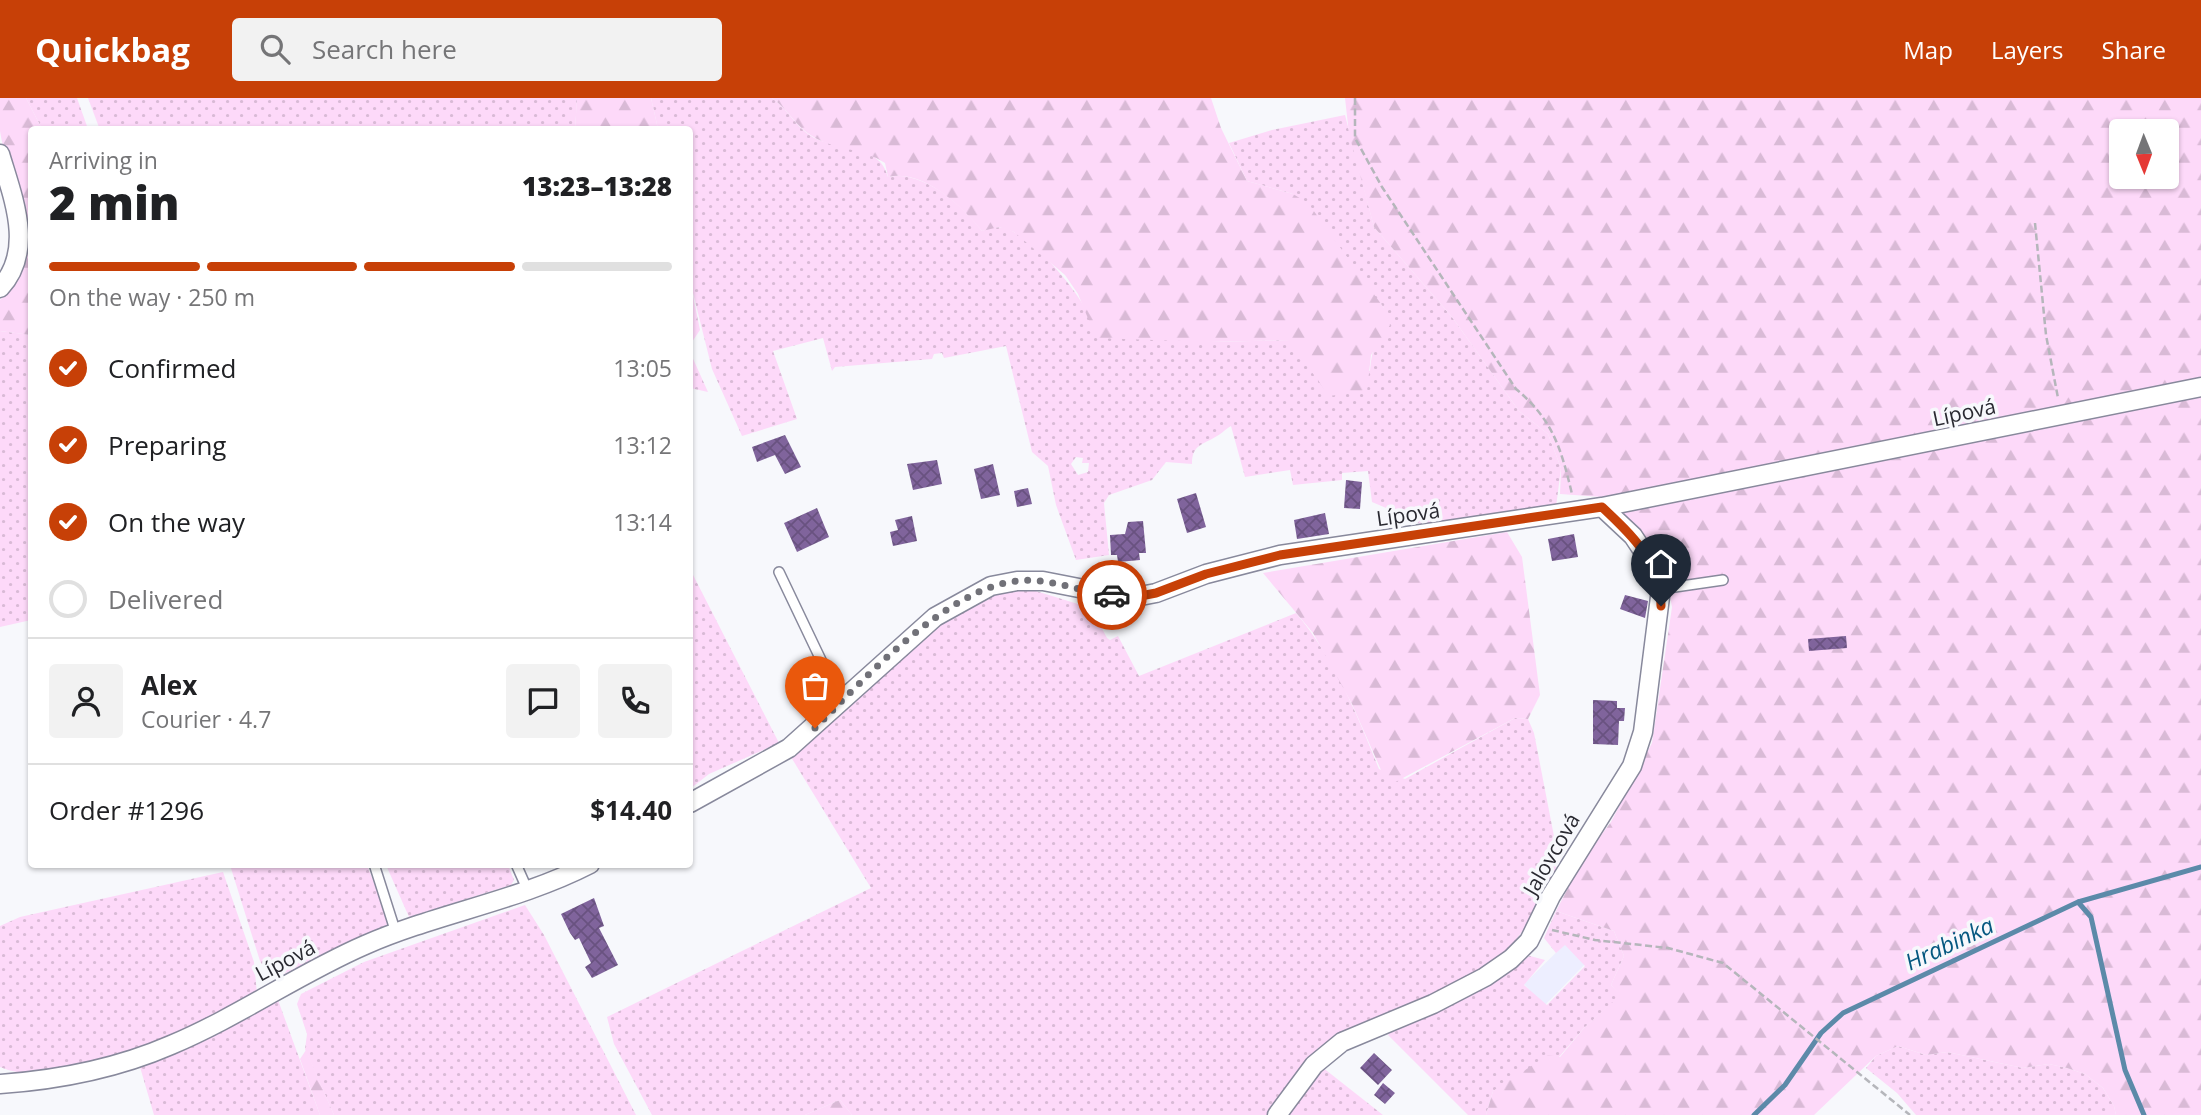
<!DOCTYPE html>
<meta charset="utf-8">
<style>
body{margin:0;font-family:"Open Sans",sans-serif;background:#f2f2f2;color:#202124;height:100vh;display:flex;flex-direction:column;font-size:26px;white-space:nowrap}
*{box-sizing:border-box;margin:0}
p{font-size:23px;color:#757577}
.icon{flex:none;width:38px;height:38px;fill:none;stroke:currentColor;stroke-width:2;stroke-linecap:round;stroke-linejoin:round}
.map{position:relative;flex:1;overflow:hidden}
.drawer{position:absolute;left:28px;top:28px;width:665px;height:742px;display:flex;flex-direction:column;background:#fff;border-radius:7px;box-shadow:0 2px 5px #0004}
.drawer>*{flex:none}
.needle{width:46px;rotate:179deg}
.controls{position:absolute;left:2109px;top:21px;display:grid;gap:14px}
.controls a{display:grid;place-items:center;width:70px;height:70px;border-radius:7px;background:#fff;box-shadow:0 2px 5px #0004;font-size:35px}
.pin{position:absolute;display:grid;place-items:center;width:60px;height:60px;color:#fff;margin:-72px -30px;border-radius:50% 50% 50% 0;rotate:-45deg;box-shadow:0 0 7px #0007}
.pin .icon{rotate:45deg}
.courier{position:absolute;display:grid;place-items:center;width:70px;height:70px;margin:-35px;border:5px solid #c74007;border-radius:50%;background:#fff;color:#222;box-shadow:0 2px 9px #0007}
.summary em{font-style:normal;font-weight:800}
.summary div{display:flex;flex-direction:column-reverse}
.summary{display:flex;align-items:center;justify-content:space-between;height:119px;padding:0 21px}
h1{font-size:46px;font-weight:800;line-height:52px}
.bar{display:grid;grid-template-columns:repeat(4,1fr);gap:10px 7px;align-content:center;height:84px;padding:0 21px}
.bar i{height:9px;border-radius:5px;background:#e0e0e0}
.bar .current{background:#c74007}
.bar p{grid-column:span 4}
.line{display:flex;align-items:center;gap:18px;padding:0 21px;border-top:2px solid #e0e0e0}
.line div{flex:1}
.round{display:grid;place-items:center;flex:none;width:74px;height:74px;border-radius:7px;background:#f2f2f2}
ol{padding:0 21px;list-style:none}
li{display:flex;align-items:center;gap:21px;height:77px}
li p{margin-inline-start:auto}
li .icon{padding:7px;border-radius:50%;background:#c74007;color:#fff;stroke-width:4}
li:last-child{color:#757577}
li i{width:38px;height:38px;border:4px solid #e0e0e0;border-radius:50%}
header{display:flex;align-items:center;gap:42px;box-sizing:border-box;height:98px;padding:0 35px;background:#c74007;color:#fff}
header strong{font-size:33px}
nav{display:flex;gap:38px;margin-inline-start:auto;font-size:24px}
.search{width:490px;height:63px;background:#f2f2f2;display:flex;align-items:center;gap:18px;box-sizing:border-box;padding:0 24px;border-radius:7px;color:#757577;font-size:26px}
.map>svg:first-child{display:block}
.built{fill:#edeeff}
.grass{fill:url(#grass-dots);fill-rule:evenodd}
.forest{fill:url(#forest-firs);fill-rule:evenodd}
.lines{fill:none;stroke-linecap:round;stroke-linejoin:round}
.stream{stroke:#5c8aa9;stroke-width:5}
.building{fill:url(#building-cross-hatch)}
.service-casing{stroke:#88899c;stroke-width:12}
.minor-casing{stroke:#88899c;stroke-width:21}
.path{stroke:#b5b6bb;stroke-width:2.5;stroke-dasharray:7 3.5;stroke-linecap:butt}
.service{stroke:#fff;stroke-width:9}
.minor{stroke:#fff;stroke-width:18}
.done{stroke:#717178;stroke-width:7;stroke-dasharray:0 12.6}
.route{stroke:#c74007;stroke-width:9}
.labels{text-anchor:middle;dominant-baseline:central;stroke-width:7;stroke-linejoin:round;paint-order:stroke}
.street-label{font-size:21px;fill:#292931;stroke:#f7f8fc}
.water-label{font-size:23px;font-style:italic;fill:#055880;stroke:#f7f8fc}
</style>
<header>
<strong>Quickbag</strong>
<div class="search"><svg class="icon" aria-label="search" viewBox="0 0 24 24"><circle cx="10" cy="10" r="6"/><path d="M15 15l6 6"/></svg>Search here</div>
<nav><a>Map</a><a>Layers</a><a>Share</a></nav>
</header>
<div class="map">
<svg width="2201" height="1017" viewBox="0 0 2201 1017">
<defs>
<pattern id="grass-dots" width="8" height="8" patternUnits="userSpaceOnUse" patternTransform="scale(1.75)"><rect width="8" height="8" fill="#fdd9f9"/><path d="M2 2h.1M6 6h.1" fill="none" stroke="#d9bad6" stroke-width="1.8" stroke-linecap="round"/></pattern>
<pattern id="forest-firs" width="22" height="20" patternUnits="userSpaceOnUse" patternTransform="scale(1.75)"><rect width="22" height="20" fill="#fdd9f9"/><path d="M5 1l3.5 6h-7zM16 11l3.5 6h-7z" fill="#d9bad6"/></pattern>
<pattern id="building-cross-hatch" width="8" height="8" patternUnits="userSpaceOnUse" patternTransform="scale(1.75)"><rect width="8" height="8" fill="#80649c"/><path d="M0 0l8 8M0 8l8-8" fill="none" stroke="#695280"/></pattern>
</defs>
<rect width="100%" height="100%" fill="#f7f8fc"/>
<path class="built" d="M1565,846L1585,866L1544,908L1524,886Z"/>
<path class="grass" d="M26,0H77L88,31H42Z
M88,0H577V2L575,31L100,32Z
M651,0H772C788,11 795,28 811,38C837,54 879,44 888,79C923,71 963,108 982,133C989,130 996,128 1004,130C1032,137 1075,190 1088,215L1211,244L1290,242L1370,273C1371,252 1380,232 1384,210L1293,96L1247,83L1229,45L1272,32L1345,17L1374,129L1452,219L1519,313L1548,336L1561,370L1556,409L1444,428L1399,423L1405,418L1372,404L1368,373L1342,375V382L1293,387L1290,372L1245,379L1231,328C1225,331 1223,335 1217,338C1203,347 1192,346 1192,366L1166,364L1152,382L1109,397L1104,405L1109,457L1076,462L1056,407L1048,368L1032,354L1006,248L944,260L942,255L934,256L932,261L835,269L832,273L823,240L773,253L797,321L742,338L712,271L690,183V32L658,31ZM1076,359L1083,360L1082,365H1089L1088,374L1078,377L1071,366Z
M0,233L32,237L31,522L0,529Z
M690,254L708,294L690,290Z
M690,471L779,645L709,676L690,691Z
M1026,490L1091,510L1107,540L1110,542L1118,538L1139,578L1296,515C1334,560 1357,616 1379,671L1405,681L1515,620L1528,621L1534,635L1558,759L1554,779L1531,821L1508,853L1480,875L1426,903L1415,904L1407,911L1361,925L1318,950L1270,1017H852L840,1002L805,1017H652L614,946L607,919L871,790L791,659C847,616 921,518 988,502L993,495Z
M230,767H367L386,816L387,827L271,882L260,863Z
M386,767H508L514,782L511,787L409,819Z
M223,774L254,864L257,896C198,927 65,997 0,969V828L20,819Z
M525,807L544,837L636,1017H334L305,951L307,936L297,906L301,896L364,864Z
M1556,813L1614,833L1624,858L1611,887L1621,897L1584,930L1559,959L1493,993L1486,1017H1468L1388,937L1392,932L1530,858L1545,862L1524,887L1547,907L1585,868L1565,847L1556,855L1544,840Z
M278,902L320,1017H154L140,969L192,947Z
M1898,948L1926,957L1947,954L2023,970L2049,966L2067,970L2085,976L2103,990L2114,1008L2116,1017H1916L1897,995L1866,970L1876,958Z
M1322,969L1383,1017H1287Z"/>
<path class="forest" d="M0,0H26L42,31L32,32L31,237L0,233V202C53,159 8,86 0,33C0,22 0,11 0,0Z
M577,0H651L658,31H575Z
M772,0H1211L1221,30L1247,83L1293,96L1308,105L1384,210L1390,227L1371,257L1367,293L1329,298L1289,242L1211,244L1096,240L1078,196L1065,177L1014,134L999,129L982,133C963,109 922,70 888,79L885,65C863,50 834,52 812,38C796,29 788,11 772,0Z
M1345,0H2201V1017H2116L2114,1008L2103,990L2085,976L2067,970L2049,966L2023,970L1947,954L1926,957L1898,948L1876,958L1814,1017H1486L1493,993L1548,957L1560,959L1584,930L1620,897L1611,887L1624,858L1614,833L1556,813L1585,758L1611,724L1652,645L1672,509L1663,462L1602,399L1560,396L1561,370L1548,336L1519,313L1452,219L1374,129L1349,36ZM2121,33H2166V79H2121Z
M690,183L700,232L690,247Z
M1507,434L1522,459L1540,597L1528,621L1515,620L1388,688L1352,606L1313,535L1263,475Z
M306,952L334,1017H320L300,961Z
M840,1002L852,1017H805Z"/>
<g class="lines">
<path class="stream" d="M2078,804L2091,819L2125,972L2144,1017
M1754,1017L1785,987L1821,935L1843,915L2078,804L2201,769"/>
</g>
<path class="building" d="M785,337L801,369L785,376L775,357L757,364L752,349Z
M937,362L942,386L913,392L907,366Z
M993,366L1000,397L981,401L974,371Z
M1346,382L1362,384L1360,411L1344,410Z
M1028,390L1032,406L1017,409L1014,393Z
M1196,395L1206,429L1187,435L1177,401Z
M817,410L829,439L797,454L784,425Z
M1325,415L1329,436L1297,441L1294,422Z
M912,418L917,443L893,448L890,434L898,432L895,422Z
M1143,423L1146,455H1139L1140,462L1118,464L1117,457H1111L1110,437L1125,436L1128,424Z
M1574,436L1578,459L1552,463L1548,441Z
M1625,497L1648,503L1645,520L1620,511Z
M1846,538L1847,550L1809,553L1808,541Z
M1593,602L1617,603V610H1625L1624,623H1619L1618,647L1593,646Z
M594,800L604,828L599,830L618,867L592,880L585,869L591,865L579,840L575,842L570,835L561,816Z
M1374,955L1392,972L1378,987L1360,970Z
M1383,985L1395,995L1385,1006L1374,997Z"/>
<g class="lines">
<defs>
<path id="service" d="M779,474L841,604
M1661,491L1723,482
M374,766L396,835
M516,766L528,793"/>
<path id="minor" d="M0,56C13,100 35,152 0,190
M690,705L789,650L935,519L991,488L1017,483H1043L1130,500L1156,495L1206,476L1280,457L1602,409L2201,289
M0,986C57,982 118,970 171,947C238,919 298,876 365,847C438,815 518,803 590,766
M1277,1017L1314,967L1342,944L1433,906L1485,879L1511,861L1529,843L1551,798L1632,668L1643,634L1661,491L1645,456L1633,438L1602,409"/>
</defs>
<use href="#service" class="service-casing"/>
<use href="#minor" class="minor-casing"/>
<path class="path" d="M1355,0V40L1382,89L1516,291C1553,322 1561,350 1572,396
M2035,125L2046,237L2058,300
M1552,832L1595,842L1668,850L1723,865L1910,1017"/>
<use href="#service" class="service"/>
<use href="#minor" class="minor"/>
</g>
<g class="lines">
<path class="done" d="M815,630C864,581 947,490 1017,483C1049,479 1080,494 1112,497"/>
<path class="route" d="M1112,497L1130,500L1156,495L1206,476L1280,457L1602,409C1632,437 1661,464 1661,508"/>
</g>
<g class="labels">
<g class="street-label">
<text transform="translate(1964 314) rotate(-12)">Lípová</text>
<text transform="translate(1408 416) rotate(-8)">Lípová</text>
<text transform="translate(1551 756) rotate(-60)">Jalovcová</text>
<text transform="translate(285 862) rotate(-28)">Lípová</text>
</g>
<g class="water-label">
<text transform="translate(1949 845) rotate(-25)">Hrabinka</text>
</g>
</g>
</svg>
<div class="controls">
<a><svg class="needle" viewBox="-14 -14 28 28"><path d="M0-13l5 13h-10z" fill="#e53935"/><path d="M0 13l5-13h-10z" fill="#757577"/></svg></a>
</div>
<div class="pin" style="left:815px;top:630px;background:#ea580c"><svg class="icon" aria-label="bag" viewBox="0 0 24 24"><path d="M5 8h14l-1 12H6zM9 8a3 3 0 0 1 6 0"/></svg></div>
<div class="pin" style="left:1661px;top:508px;background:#1f2937"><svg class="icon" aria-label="home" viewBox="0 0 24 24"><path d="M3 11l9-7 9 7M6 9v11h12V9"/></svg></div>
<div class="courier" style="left:1112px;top:497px"><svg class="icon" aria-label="car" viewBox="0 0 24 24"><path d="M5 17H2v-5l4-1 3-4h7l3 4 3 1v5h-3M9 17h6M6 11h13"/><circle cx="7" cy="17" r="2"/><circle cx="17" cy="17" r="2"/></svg></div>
<section class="drawer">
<div class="summary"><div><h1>2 min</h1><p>Arriving in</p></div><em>13:23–13:28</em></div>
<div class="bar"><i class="current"></i><i class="current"></i><i class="current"></i><i></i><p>On the way · 250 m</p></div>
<ol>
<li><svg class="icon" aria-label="check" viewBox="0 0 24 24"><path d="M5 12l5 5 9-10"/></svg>Confirmed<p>13:05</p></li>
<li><svg class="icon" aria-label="check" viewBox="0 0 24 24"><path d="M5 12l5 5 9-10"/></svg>Preparing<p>13:12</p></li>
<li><svg class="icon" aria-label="check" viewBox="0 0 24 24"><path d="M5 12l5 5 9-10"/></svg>On the way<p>13:14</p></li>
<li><i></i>Delivered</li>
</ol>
<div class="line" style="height:126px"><a class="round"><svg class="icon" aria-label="person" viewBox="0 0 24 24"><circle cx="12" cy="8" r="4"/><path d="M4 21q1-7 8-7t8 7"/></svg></a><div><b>Alex</b><p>Courier · 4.7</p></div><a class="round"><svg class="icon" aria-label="chat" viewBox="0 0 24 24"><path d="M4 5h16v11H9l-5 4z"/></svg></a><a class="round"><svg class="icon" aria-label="phone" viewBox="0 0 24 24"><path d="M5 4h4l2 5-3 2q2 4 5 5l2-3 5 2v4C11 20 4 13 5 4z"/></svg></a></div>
<div class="line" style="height:91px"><div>Order #1296</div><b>$14.40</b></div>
</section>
</div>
